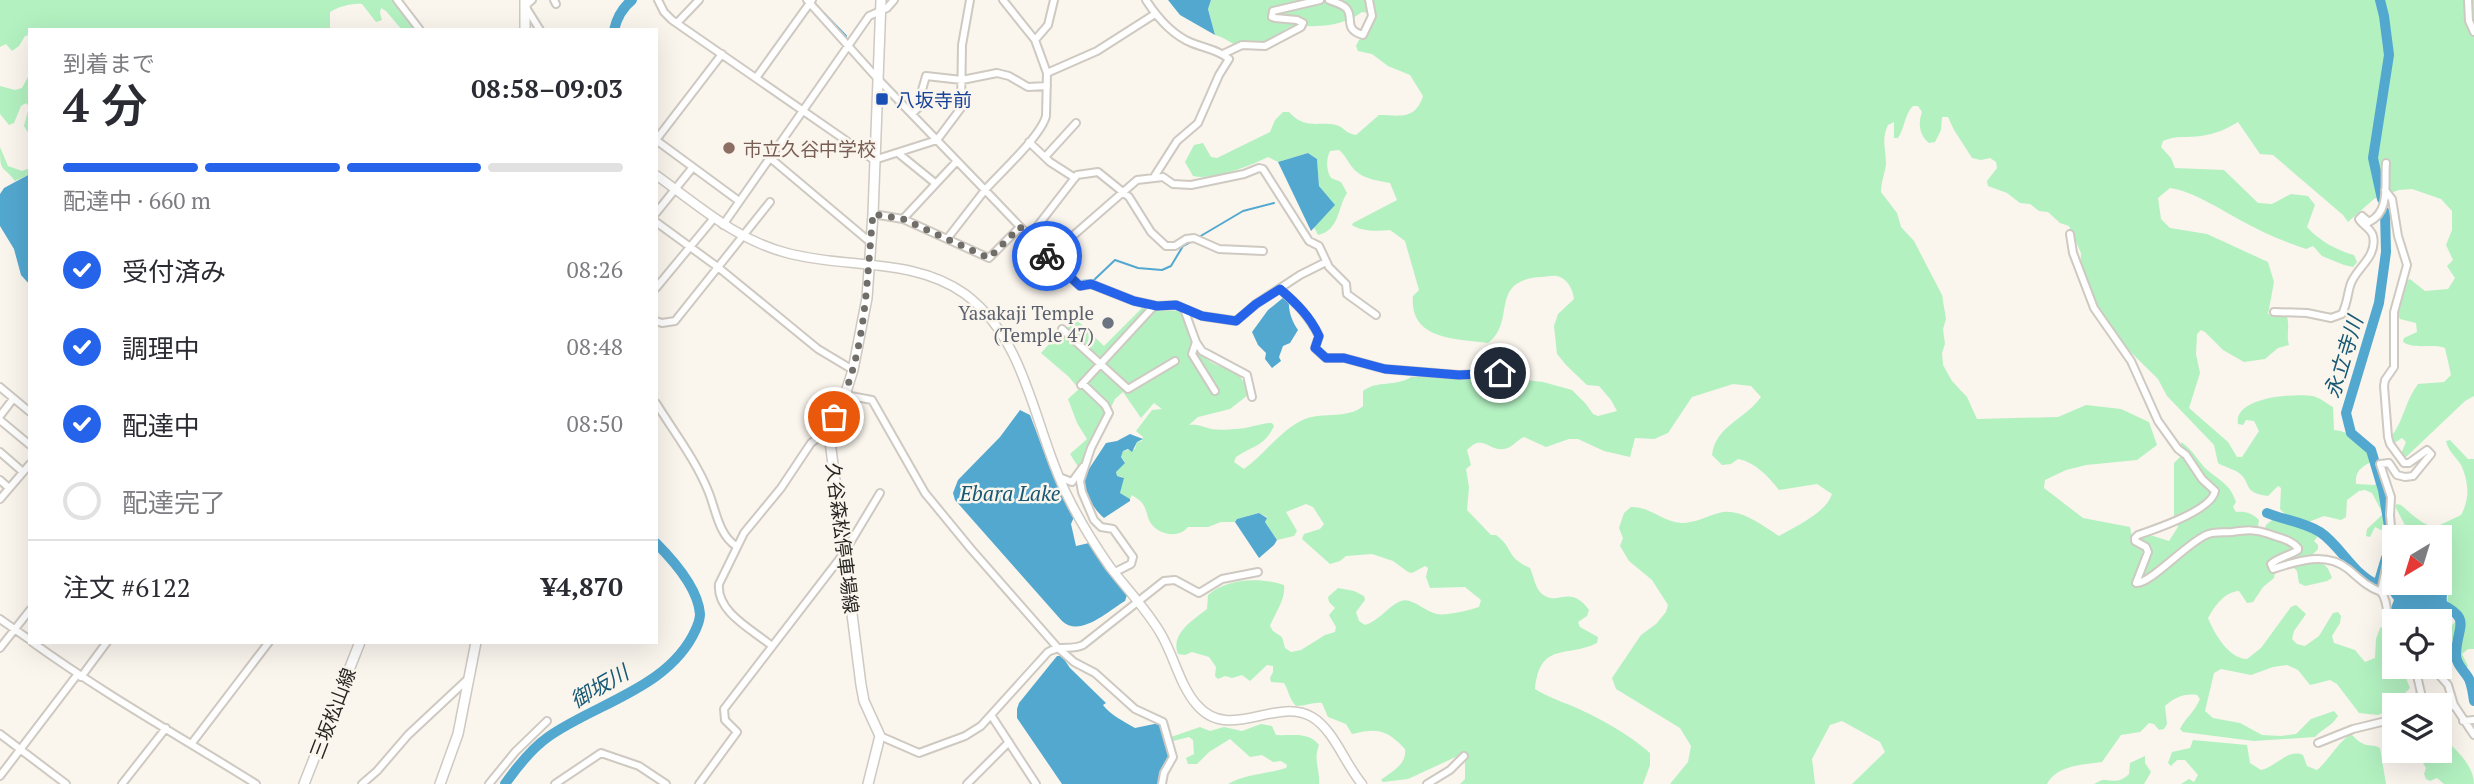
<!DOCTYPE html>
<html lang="ja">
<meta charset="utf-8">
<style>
body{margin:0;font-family:"PT Serif","Noto Sans JP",serif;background:#f2f2f3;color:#2b2b33;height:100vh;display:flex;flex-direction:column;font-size:26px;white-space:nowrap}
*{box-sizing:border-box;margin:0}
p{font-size:23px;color:#7c7c81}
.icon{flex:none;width:38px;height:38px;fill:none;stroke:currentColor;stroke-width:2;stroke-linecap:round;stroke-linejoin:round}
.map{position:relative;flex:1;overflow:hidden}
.side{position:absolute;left:28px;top:28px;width:630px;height:616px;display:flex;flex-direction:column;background:#fff;border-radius:0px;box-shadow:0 7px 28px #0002}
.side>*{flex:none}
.needle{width:46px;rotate:218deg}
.controls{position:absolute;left:2382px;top:525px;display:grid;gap:14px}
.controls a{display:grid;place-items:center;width:70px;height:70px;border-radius:0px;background:#fff;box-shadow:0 7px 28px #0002;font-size:35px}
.pin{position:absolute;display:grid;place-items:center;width:60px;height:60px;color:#fff;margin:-30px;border:4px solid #fff;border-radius:50%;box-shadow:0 2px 7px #0007}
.courier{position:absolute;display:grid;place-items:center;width:70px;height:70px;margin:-35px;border:5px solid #2563eb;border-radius:50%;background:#fff;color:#222;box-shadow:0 2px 9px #0007}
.head em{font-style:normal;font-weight:600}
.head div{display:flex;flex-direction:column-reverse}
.head{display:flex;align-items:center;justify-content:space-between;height:119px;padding:0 35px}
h1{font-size:46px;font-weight:600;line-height:52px}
.bar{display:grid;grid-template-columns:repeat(4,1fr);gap:10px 7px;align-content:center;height:84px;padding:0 35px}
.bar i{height:9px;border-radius:5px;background:#e1e1e2}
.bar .on{background:#2563eb}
.bar p{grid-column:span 4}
.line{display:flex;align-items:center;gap:18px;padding:0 35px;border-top:2px solid #e1e1e2}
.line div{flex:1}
ol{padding:0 35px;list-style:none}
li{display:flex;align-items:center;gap:21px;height:77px}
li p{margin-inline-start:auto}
li .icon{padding:7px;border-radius:50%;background:#2563eb;color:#fff;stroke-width:4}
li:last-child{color:#7c7c81}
li i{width:38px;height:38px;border:4px solid #e1e1e2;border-radius:50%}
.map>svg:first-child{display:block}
.green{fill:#b3f1c1}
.water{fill:#53a8d0}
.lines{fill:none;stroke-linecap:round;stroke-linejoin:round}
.stream{stroke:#53a8d0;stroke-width:2}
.river{stroke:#53a8d0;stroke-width:10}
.minor-casing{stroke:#cec9c1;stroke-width:10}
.tertiary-casing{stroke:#cec9c1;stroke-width:11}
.secondary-casing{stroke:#cec9c1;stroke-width:12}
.minor{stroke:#fff;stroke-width:6}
.tertiary{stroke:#fff;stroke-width:8}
.secondary{stroke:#fff;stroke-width:9}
.done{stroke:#716e69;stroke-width:7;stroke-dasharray:0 12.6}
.route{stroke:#2563eb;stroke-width:9}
.transit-dot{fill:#1a4fb4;stroke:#faf5ed;stroke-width:2.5}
.education-dot{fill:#8d6e63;stroke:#faf5ed;stroke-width:2.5}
.worship-dot{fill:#6b7280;stroke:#faf5ed;stroke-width:2.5}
.labels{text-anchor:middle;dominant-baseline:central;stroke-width:5;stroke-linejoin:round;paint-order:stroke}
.transit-label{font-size:19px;fill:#164399;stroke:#faf5ed;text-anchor:start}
.education-label{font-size:19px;fill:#785e54;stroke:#faf5ed;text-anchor:start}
.worship-label{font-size:19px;fill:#5b616d;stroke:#faf5ed;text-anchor:end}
.street-label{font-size:19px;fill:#272622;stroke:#faf5ed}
.water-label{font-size:21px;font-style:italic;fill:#175975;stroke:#faf5ed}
</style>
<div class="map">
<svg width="2474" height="784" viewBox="0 0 2474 784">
<rect width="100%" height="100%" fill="#faf5ed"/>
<path class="green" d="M0,0H394L416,30H402L386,11L381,8L380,13L382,20L376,22L362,4C350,3 339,7 330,12V30H30V35L25,36L19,46L12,51L6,44L0,47Z
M1211,0H2474V396L2465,401L2405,458L2401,454L2406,442L2402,438L2393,444L2391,437C2404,420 2405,401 2418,384L2444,382L2451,375L2445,348C2431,343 2416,350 2403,342L2404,338L2417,332L2416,323L2400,319L2396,310L2404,289V282L2410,279L2425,291L2448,289L2455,278L2447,266L2453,260L2446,245L2452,230V211L2441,199L2412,189L2399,190L2374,199L2348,222L2343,215L2273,155L2260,154L2238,122C2227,129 2215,134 2201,136C2188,138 2175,135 2163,141L2161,147L2171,158L2175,168L2224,170L2258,203L2272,204L2291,194L2308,196L2315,205L2307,227C2318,240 2338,251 2354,255L2357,262L2353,267L2344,265L2322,256L2313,246L2306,249C2284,242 2260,231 2240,220C2220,209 2192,191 2170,188L2158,198L2161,219L2170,228L2207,234L2268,262L2274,282L2268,314L2287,317C2290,327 2286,335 2289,345L2278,348L2265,359L2244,362L2223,350L2205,332L2201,330L2197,334L2196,354L2200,373L2189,408L2228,442L2237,457H2242L2259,431L2254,421L2246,420L2243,425L2238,424C2233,397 2295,393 2313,396C2320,398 2326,403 2333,407L2334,430C2353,432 2361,442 2374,455V460C2363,467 2355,469 2356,484L2375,485L2377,480L2375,472L2377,470L2383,481L2388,526L2383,531L2375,527L2370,537L2366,536L2367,529L2383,514L2372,493L2365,490L2359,491L2347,500L2346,517L2341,520L2324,516L2311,521L2302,522L2287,516L2280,509L2281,488L2278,486L2268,496C2242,493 2252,483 2239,473C2234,469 2224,467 2218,463L2214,445L2167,396L2158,379L2093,315L2080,280L2081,253L2069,226L2060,223L2048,212L2039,211L2030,204L2020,203L2007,193L1988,186L1987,181L1997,168L1996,162L1990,158L1981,160L1972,158L1954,130L1948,117H1942L1941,130L1935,142L1929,143C1919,135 1918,123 1922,112L1918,106H1913C1904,115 1905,128 1898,138H1894V122L1888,125C1881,140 1886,148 1886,164C1885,173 1881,182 1881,192L1897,213L1901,227L1914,241L1942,295L1946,319L1943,329L1945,344L1942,353L1943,365L1952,381L1967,397L1977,419L2058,417L2086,405L2121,409L2149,422L2157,445L2137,460L2086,465L2066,470L2045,480L2044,488L2083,518L2130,527L2132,537L2153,536L2169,541L2178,527L2174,515V463L2185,452L2181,447V442C2192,449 2197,459 2205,468C2219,481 2229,482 2236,502L2233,507L2236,512C2245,511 2252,513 2259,520L2257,533L2263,535L2266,525L2272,520L2315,531L2319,535L2314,541L2318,545V549L2312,555L2314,562C2326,563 2328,567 2332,578L2327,581L2305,586L2299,583L2297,571L2286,560L2276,565L2274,578L2263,587L2253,602L2247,603L2239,591C2224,592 2215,606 2208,618C2214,633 2229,659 2247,659L2261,648L2291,607L2296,605L2306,614L2294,631L2292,639L2297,644L2305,646L2319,636L2333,613L2338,612L2341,616L2340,623L2332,636L2334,643L2355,650L2365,662L2375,658L2376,639L2380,628L2383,626L2394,640L2392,653L2394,667L2402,668L2410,688L2401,697L2397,705H2394V709L2378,715L2359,713L2337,684L2330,680L2310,685L2298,670L2287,665L2273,667L2251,675L2221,669L2214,673L2205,711L2213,718L2240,723L2262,735L2281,736L2296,734L2311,719L2334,711L2338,716C2332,726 2322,729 2315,737L2254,741L2183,732L2180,729C2185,718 2194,713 2200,699L2197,695C2184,693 2174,698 2165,706L2167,724L2164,729L2159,730L2154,724L2149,723L2140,732L2121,735L2102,762C2082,765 2057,765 2047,784H1852L1885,752L1880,742L1842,721L1830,725L1812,759L1815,784H1670L1688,762L1691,746L1680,728L1616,689L1612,678L1641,635L1656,624L1666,612L1668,605L1652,580L1629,561L1620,546L1623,538L1619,528L1624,513L1631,507C1652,507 1662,522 1682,523C1695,523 1707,516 1719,513C1739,507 1763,526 1779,536C1796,526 1826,513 1832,494L1817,484L1779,490C1768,476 1755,462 1738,459L1731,464L1722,465L1712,455C1716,425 1745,420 1761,397L1751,386L1733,384L1692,397L1668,433L1654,439L1635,438L1630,457L1604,451L1578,439H1569L1546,447L1524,437C1517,440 1512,448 1504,449C1488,451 1483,433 1467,450L1471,465L1466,469L1469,487L1467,510L1491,535H1496C1514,548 1505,557 1530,568C1534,577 1535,588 1542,594C1558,607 1570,583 1589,610L1587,616L1578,622L1580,627L1598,637L1597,643C1567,658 1540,641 1535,689C1546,696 1557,700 1570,705C1596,716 1629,734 1650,753V765L1643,784H1460L1465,779V759L1460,755L1408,779L1383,782L1381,780C1392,771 1407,765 1405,749C1386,729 1377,728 1352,734L1346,724L1328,717L1322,703C1313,702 1306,706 1296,706C1289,699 1289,691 1284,683L1271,682L1270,678L1273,672V666L1267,665L1250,681L1242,675L1232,678L1225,676L1218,679L1215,676L1216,667L1209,657L1192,652L1185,655L1178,654C1170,634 1193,620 1207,609L1208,595C1227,578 1261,577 1284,585C1286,599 1275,613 1270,626L1273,631L1282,637L1285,648L1291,652L1301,650L1325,635L1335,632L1336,627L1329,615L1335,608L1329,602L1328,597L1338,588L1354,591L1364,596L1365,600L1356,612L1359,621L1365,625C1379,621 1388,606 1401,601C1412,597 1425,612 1437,614C1446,616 1470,610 1479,607L1481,600L1465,587L1430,588L1426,577L1428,568L1425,566L1412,573L1408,572L1393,561L1372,554L1346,556L1340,561L1330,564L1302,539L1304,534L1320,529L1324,524L1313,507L1306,504L1286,512L1297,531L1294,536L1277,540L1265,522L1267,517L1259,513L1237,519L1235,522H1221L1208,527H1188C1178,539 1158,535 1150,522C1147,517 1147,511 1144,506C1142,501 1136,498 1132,495L1130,499L1120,493L1123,477L1117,476L1116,472L1125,462L1121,457L1123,451L1135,449L1137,442L1142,441L1143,437L1136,431L1152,410L1162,409L1154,403L1141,418L1123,392L1115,399L1083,464L1079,468L1070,454L1087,439L1077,423L1068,399L1079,389L1069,377L1041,353L1059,333L1078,321L1104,346L1143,307L1155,310L1181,311C1187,324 1193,347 1204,357C1222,373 1243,365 1248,395L1230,409L1198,417L1189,425C1198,424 1203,427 1211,429C1218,430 1227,430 1234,429C1247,429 1264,422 1272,423L1274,426C1264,447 1253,445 1236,457L1234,462L1244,469C1265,454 1281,429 1305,419C1323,412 1349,419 1363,406V391C1377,380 1396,387 1411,377H1502L1543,382L1572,390L1586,404L1593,414L1598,416L1617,411L1611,400L1599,386L1587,385L1566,365L1557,354L1554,326L1558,314L1574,299C1573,291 1569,281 1560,277C1554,274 1546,277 1539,277C1488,282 1517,321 1488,343C1456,339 1409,340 1413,296L1419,290L1405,241L1390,230C1378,231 1362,232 1352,225L1353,223L1397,200L1390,183C1380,181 1365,179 1357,172C1350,167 1348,158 1339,150L1330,151C1326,159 1326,170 1331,178L1341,182L1347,193C1337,208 1340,230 1318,235L1314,227L1334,205L1319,186L1317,159L1308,153L1278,162L1268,157C1250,166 1212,181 1193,176L1185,162L1194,145L1203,143L1211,157L1217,158L1270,132L1275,120L1283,112H1289C1305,130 1319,121 1336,125C1344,127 1346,134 1356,135L1379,115C1399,115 1415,121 1423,96L1410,75L1388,66L1372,54L1358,51L1356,46L1359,40L1369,34L1376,14L1362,12C1349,22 1331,26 1315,26C1308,27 1299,24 1293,26C1278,31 1267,47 1250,49C1238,50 1226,37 1215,35L1208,9Z
M30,73V136L24,126L29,107L26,103L21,106L14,123L9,125L0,114V86L15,90L22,88Z
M0,147L8,166L22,171L30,168V174L15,181C2,164 0,174 0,147Z
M2450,440L2468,459H2474V649H2468L2462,654L2468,666L2466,668L2457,656L2460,642L2449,638L2446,631L2459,618V611L2447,603L2450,583L2445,566L2440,568V537H2411L2395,506L2397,504L2401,505C2411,513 2427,531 2440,525C2447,522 2454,518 2461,515C2470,499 2469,482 2461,465C2456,457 2448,451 2446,441Z
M1261,724L1272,726L1276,735C1291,736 1309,731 1319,745C1313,761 1320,768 1319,784H1228C1245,774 1267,774 1286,768L1287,765L1281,761L1273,762L1262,755L1250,757L1230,739L1209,752L1197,764H1188L1186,758L1194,754L1193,740L1189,737L1173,741L1171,737L1200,727L1210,731L1224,727L1242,731Z
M2351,734C2355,737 2357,741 2362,743C2368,747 2373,744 2380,748L2386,784H2181L2189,779L2194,782L2198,775L2185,760H2177L2171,766L2168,763L2172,752L2190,748L2193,740L2247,745L2250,763L2261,770C2276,767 2288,748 2303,755L2307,766L2317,770C2330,759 2337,743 2351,734Z
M2440,735C2454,747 2474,765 2474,784H2444L2437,778L2430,781L2426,779L2424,774L2426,768L2423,763L2425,751H2440Z
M2145,756V763L2151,772L2144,784H2094L2102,780C2115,780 2118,784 2129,774L2130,763Z"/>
<path class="water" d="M1168,0H1211L1208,9L1215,35L1180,15Z
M1308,153L1317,159L1319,186L1335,205L1311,231L1278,162Z
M30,174V285L21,275L14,249L0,226V194L4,188Z
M1284,297L1289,301C1288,310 1292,322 1298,330L1290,343L1283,346L1279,357L1281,361L1272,368L1265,359L1266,353L1258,345L1252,332L1268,310Z
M1020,410L1030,415L1050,468L1074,517L1071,524L1076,546L1089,543L1127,595L1125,601C1108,611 1080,638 1062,621L955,500L953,493L958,480L1000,437Z
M1130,434L1143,439L1137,442L1132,452L1128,449L1123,451L1121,457L1125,463L1116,472L1117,476L1124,478L1120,493L1130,499V501L1104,518C1094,510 1083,491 1083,478L1106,443L1117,441Z
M1259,513L1267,518L1265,522L1277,540L1274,545L1259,558L1235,522L1237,519Z
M2394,562V583H2440V568L2445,566C2454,579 2445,589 2447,603L2451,607C2438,625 2414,621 2394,621V625L2390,610L2394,600C2384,588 2386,576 2394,562Z
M1057,656H1062L1070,668L1106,703L1103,705C1109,714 1125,722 1135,728L1159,723C1164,728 1165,732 1167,739C1174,764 1160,763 1160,784H1062L1017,718V709L1019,703Z"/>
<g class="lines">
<path class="stream" d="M813,2L846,36
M853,47L871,67
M1199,237L1243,211L1274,203
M1055,258L1080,281L1094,280L1115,260L1138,268L1162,270L1171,266L1183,246L1194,240"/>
<path class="river" d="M2380,0L2384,16L2389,55L2373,158L2382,199
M614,30C617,17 622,8 632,0
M2385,212L2386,252L2379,303L2346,413L2351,433L2371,450L2383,490L2389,526
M2267,513C2284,520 2304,522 2320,532C2341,546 2354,576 2378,585
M2378,585L2386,558
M2439,603C2474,619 2456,627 2456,655C2456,665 2465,671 2469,679C2472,686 2473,693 2474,701
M505,784C517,767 531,749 548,737C596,703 670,688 696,629C698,624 700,620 700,614C698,588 674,561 656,543"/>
<defs>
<path id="minor" d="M397,0L420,30
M532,0L525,6L540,30
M554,0L556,4
M658,0L664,12L672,20L874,160L937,140L961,108L962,45L970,0
M807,0L877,78L985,190L947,239
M1003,0L1035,40L1047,73L1046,116C1041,136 1000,173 985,190L1051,259L1080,286L1091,284L1134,301L1157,306L1176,305L1202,316L1236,321L1256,304L1300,275L1326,262
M1146,0C1157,17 1172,35 1192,43C1204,48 1219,50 1229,59L1219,75L1198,123L1177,141L1154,177
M1329,0C1334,2 1342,4 1346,8C1355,17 1342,29 1363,35L1372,16L1369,0
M2468,0L2469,21L2474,32
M677,23L699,0
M1035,40L1048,25L1054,0
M722,54L656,140L739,201
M1223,54L1242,45L1265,46L1301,27L1303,23L1297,20L1275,18L1272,17L1273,11L1320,0
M1047,73L1097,51L1155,14
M756,78L812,0
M912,114L923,103L922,90L926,76L962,80L997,73L1009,76L1028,87L1047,86
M1029,142L1050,162L1075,178
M898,153L935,183
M769,157L870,242
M1045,157L1076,123
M2385,190L2392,199L2398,236L2407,265L2394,312V367L2385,380L2384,386L2388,437L2390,444L2404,463H2409L2427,450L2431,454L2413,476L2405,477L2397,475L2389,463L2380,464L2391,497L2390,515L2392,538L2381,592C2390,603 2384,618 2394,632
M656,213L693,167
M873,214L903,219L989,258L1020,227
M903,219L957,161
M656,222L719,268L818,349L853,370
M723,225L869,16L887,8L894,0
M2070,234L2073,253L2094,308L2131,361L2158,421L2178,449L2186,455L2202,479L2215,491C2212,510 2156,529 2138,535L2135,538V541L2146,547L2148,552L2136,583C2149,585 2187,543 2206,535C2215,531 2223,533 2232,532C2246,530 2255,529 2269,534C2279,538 2290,539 2298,548V550C2289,556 2279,557 2271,564L2273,569C2297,561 2326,551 2348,569C2359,578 2367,587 2381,592
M1029,237L1077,175L1098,172L1129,197L1151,232L1166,246H1175L1186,239L1194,238L1219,249L1263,251
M1051,259L1068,240L1137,180L1163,177L1173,184L1191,185L1244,174L1259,168L1263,169L1309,241L1319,246L1329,267L1346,284L1347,294L1376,315
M656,288L714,218
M1280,289C1296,303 1309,316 1319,336L1315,348L1326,358H1344L1385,369L1459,375L1500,373
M1184,309L1196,342L1202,351L1247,375L1252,397
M2274,312L2307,313L2331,318L2342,314C2347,304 2347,297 2350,286C2354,269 2378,258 2373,236C2371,228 2362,225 2359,219L2362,216L2369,222C2391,211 2384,184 2386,163
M656,321L662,323L675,321L770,202
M1062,329L1128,389L1175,361
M1196,342L1192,354L1215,391
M1083,384L1105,405L1109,413L1091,448L1080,481L1082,492L1094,520L1101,527L1113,529L1133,557L1131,564L1115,572
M1081,385L1154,306
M0,387L30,412
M845,395L872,400L925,493L971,549L1057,647L1074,662L1095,673L1135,709L1163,722L1173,757L1164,773L1162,784
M656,403C674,432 697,462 709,493C716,511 719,535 736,546
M0,416L13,399
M0,420L30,445
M0,452L23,472
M1059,477L1072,482L1083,467
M0,480L9,488
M0,499L30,464
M0,619L30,640
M32,642C104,694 181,737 256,784
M772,646C753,630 716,612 719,584L744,533L781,488L811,443L819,437L829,433
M0,648L30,610
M2432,667L2448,685L2454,705L2474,735
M81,677L107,642
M2414,705L2421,693L2415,667
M2440,711L2454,705
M991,715L1036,784
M2463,721L2474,720
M0,734L66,784
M880,736L919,753L965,736L981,726L1048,652C1062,644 1070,651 1083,645L1164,581L1175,580L1199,593L1222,579L1258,572
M192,743L269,642
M2318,743L2353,729L2394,719
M0,776L77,675
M122,784L166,728
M362,784L377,771L408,735L470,677
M489,784L515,752L547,721
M555,784L601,753L639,766L666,784
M699,784L737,732L725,720L724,709L844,553L880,493
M967,784L1009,742
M1427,784L1450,770L1464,756"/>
<path id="tertiary" d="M656,175C698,205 736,240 787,253C845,269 914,257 965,294C1028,341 1034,429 1067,495C1079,520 1094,544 1110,567C1127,589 1147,610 1161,634C1174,656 1180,686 1197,705C1230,743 1275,696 1312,717C1334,730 1345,764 1362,784"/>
<path id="secondary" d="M525,30V0
M304,784L360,642
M440,784L458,734L476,642
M868,784L880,736L864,701L861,685L829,433L834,417L845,395L853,370L867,298L873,214L881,0"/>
</defs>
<use href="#minor" class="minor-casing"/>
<use href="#tertiary" class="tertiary-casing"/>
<use href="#secondary" class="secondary-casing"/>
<use href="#minor" class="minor"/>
<use href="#tertiary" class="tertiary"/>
<use href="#secondary" class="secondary"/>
</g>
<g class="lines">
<path class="done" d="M834,417C867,354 866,283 873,214L903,219L989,258L1020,227L1047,256"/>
<path class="route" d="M1047,256L1080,286L1091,284L1134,301L1157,306L1176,305L1202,316L1236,321L1256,304L1280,289C1296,303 1310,316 1319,336L1315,348L1326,358H1344L1385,369L1459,375L1500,373"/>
</g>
<rect class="transit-dot" x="875" y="92" width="14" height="14" rx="3.5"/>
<circle class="education-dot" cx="729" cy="148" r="7"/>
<circle class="worship-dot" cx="1108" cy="323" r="7"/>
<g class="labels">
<g class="transit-label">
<text x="896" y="99">八坂寺前</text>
</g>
<g class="education-label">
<text x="743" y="148">市立久谷中学校</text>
</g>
<g class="worship-label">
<text x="1094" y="312">Yasakaji Temple<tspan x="1094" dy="22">(Temple 47)</tspan></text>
</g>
<g class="street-label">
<text transform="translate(843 538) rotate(83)">久谷森松停車場線</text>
<text transform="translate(332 713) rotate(-69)">三坂松山線</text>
</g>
<g class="water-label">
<text transform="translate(2343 357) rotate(-73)">永立寺川</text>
<text x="1010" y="493">Ebara Lake</text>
<text transform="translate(599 686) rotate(-30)">御坂川</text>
</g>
</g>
</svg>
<div class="controls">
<a><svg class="needle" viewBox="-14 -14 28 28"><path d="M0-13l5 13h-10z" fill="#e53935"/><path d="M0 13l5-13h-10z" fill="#7c7c81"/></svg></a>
<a><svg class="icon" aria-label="locate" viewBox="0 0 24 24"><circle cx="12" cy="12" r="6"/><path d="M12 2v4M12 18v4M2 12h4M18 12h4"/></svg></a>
<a><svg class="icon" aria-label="layers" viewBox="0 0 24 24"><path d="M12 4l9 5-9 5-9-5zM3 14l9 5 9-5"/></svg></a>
</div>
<div class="pin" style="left:834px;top:417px;background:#ea580c"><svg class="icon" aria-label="bag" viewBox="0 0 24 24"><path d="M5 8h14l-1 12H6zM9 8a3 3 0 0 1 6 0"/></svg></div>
<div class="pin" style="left:1500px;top:373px;background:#1f2937"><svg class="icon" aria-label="home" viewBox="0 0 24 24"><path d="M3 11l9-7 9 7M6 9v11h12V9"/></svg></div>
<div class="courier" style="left:1047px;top:256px"><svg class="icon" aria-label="bike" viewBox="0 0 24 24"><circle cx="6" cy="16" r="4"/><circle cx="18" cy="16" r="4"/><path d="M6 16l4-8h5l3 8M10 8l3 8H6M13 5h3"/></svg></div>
<section class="side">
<div class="head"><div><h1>4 分</h1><p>到着まで</p></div><em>08:58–09:03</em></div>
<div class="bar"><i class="on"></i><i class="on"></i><i class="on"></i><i></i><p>配達中 · 660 m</p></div>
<ol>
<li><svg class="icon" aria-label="check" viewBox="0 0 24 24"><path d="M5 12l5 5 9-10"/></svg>受付済み<p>08:26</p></li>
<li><svg class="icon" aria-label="check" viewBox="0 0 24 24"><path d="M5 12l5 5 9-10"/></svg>調理中<p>08:48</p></li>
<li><svg class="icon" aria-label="check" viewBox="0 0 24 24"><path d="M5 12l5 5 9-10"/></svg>配達中<p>08:50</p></li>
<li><i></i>配達完了</li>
</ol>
<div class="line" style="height:91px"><div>注文 #6122</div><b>¥4,870</b></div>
</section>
</div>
